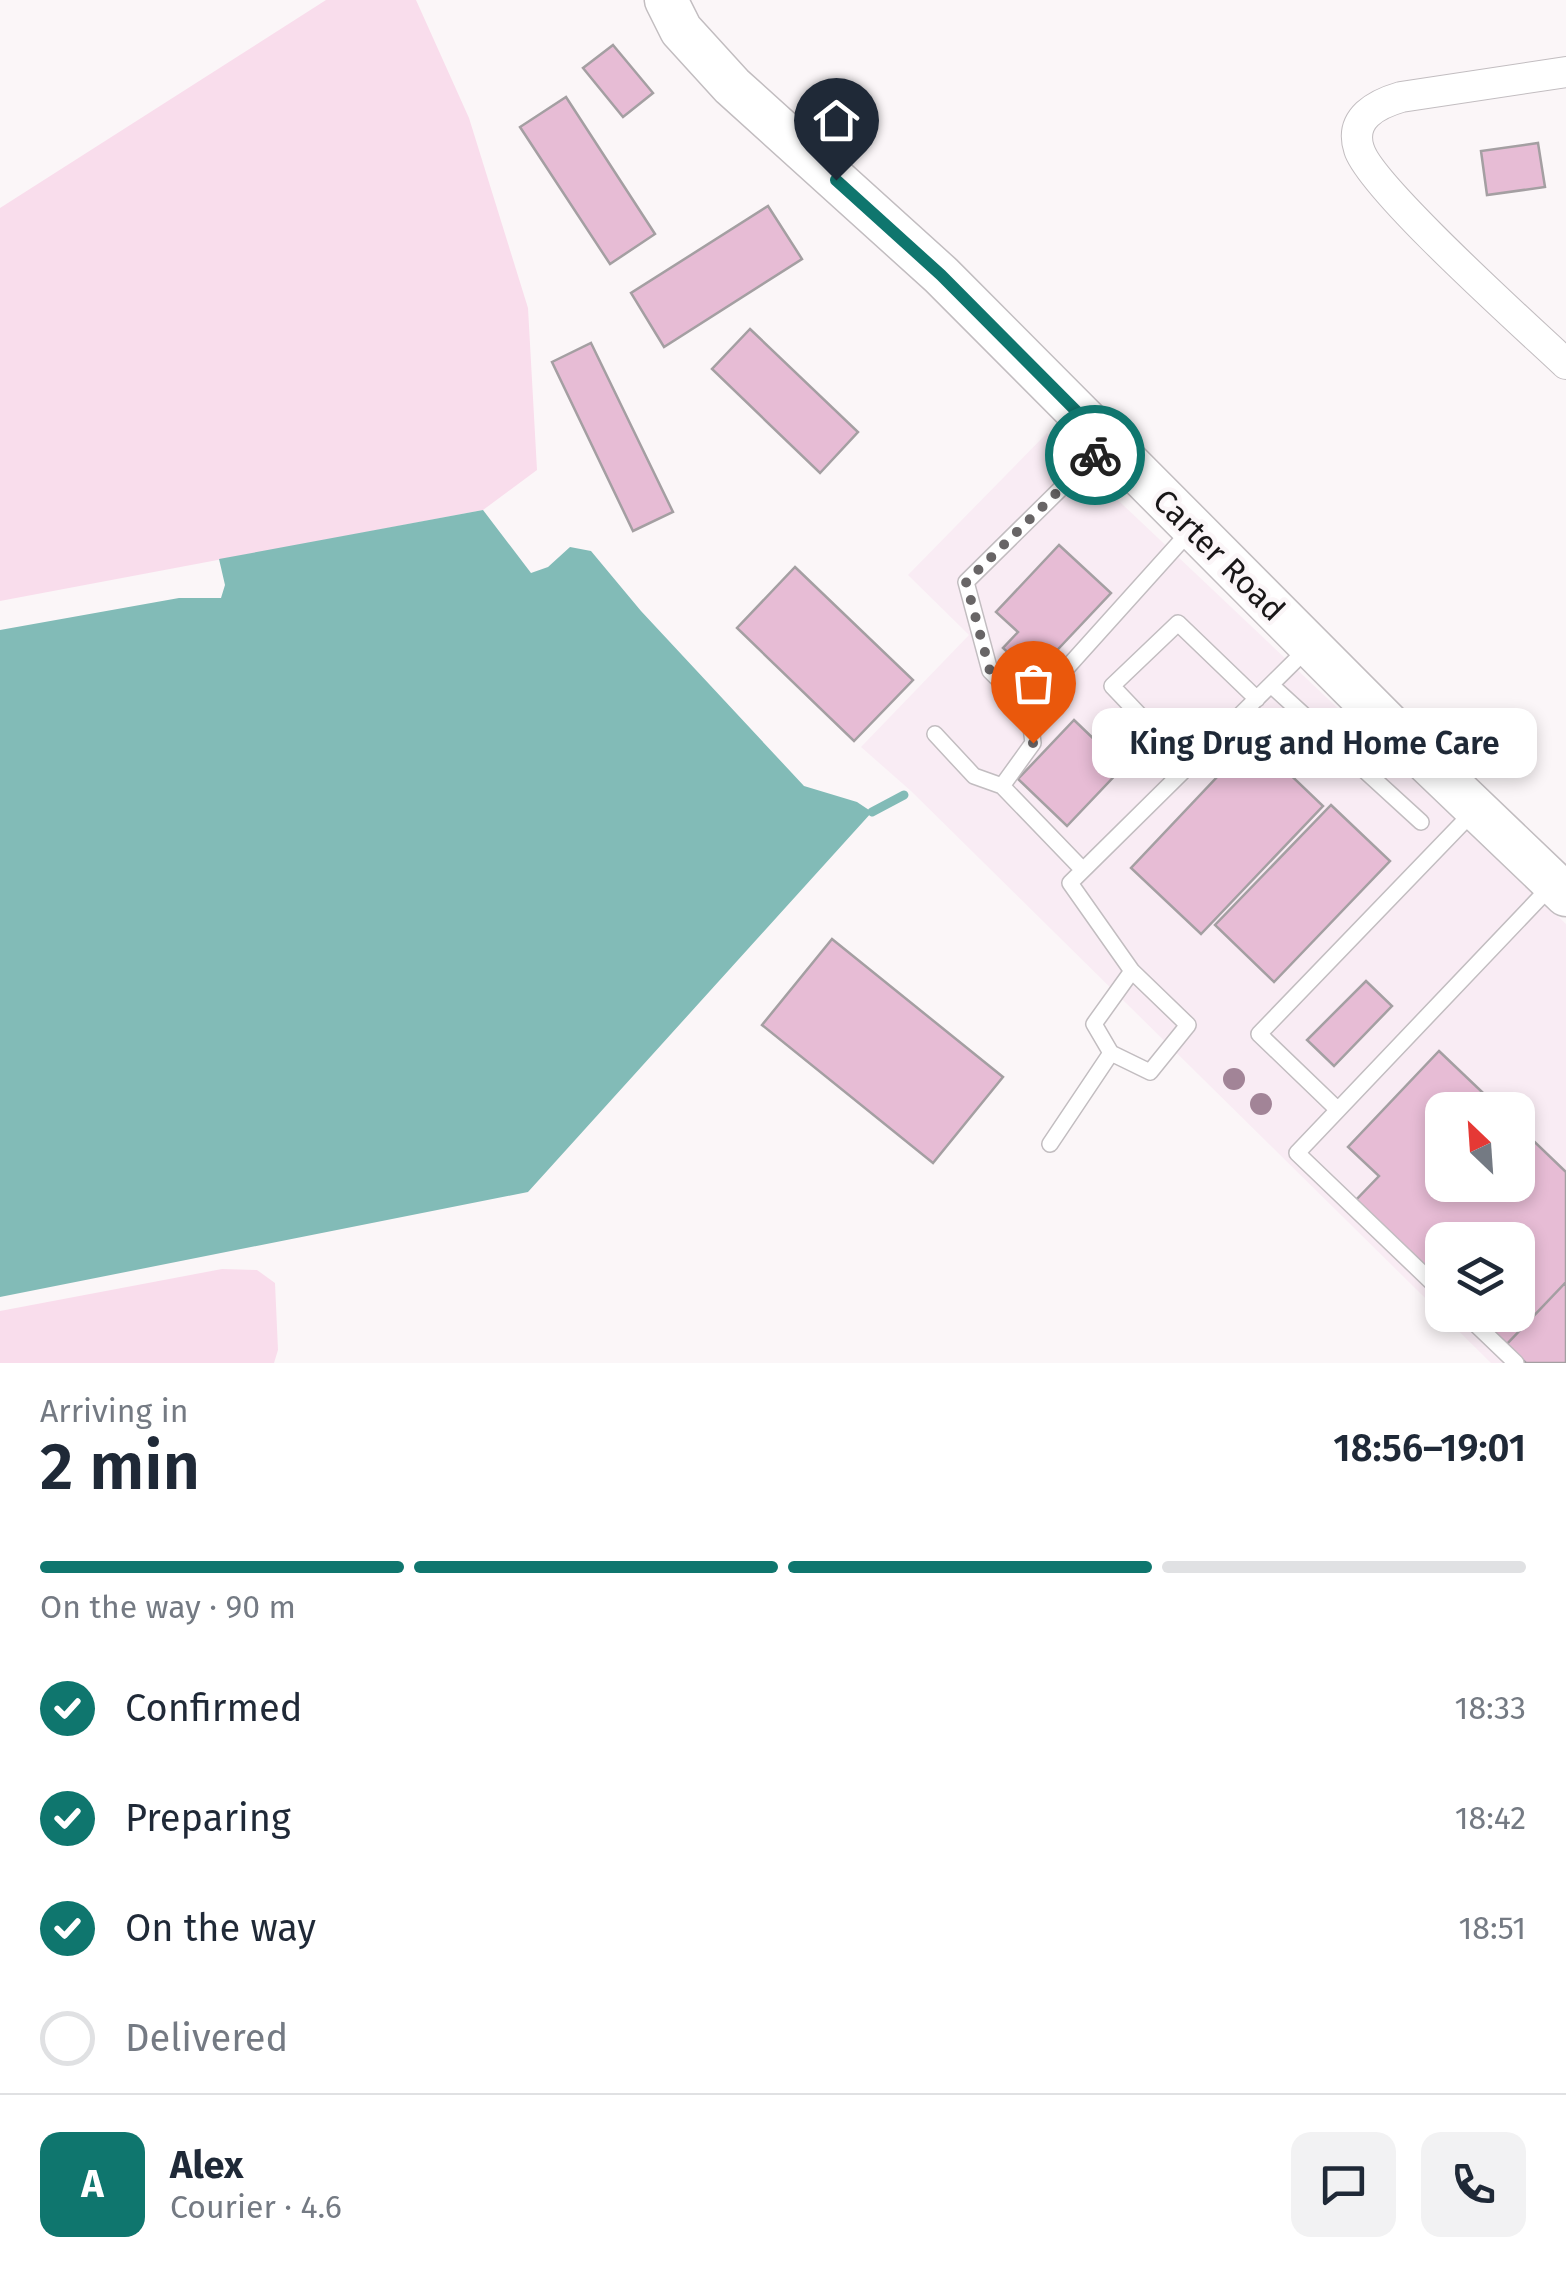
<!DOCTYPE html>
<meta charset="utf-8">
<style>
body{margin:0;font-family:"Fira Sans",sans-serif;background:#f2f2f3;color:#1f2937;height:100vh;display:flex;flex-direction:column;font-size:38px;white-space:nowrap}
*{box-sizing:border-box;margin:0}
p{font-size:32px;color:#747a83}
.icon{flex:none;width:55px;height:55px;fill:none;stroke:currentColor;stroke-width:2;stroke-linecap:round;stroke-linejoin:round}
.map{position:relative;height:1363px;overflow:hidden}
.details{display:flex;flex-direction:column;background:#fff;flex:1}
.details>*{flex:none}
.needle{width:65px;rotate:335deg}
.tools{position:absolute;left:1425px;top:1092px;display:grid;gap:20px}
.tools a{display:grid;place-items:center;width:110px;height:110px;border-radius:20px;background:#fff;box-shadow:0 5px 15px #0003;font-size:50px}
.pin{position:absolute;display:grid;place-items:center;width:85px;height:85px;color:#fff;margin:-102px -42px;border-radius:50% 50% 50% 0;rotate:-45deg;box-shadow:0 0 10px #0007}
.pin .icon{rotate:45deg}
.courier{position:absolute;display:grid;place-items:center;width:100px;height:100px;margin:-50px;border:8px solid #0f766e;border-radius:50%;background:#fff;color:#222;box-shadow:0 2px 12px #0007}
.bubble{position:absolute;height:70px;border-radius:20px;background:#fff;box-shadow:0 5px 15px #0003;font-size:32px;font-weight:600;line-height:70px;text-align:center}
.headline em{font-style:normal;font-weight:600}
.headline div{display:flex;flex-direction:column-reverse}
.headline{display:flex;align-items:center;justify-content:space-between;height:170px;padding:0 40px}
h1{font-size:65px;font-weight:600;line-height:75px}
.bar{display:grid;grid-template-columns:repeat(4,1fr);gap:15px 10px;align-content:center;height:120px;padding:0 40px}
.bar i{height:12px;border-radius:8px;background:#e0e1e3}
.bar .on{background:#0f766e}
.bar p{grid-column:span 4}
.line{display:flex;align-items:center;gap:25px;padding:0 40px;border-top:2px solid #e0e1e3}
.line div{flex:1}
.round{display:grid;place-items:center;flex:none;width:105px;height:105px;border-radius:20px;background:#f2f2f3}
ol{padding:0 40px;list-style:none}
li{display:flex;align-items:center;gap:30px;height:110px}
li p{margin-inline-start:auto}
li .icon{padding:10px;border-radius:50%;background:#0f766e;color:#fff;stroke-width:4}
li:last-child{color:#747a83}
li i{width:55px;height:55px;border:5px solid #e0e1e3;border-radius:50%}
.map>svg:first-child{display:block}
.built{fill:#f9ecf4;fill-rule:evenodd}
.green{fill:#f9ddec}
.water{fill:#82bbb7}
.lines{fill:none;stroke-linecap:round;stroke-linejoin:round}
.stream{stroke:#82bbb7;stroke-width:9}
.building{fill:#e7bcd5;stroke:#a49fa2;stroke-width:2.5}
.lane-casing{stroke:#c2bdc0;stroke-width:18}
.street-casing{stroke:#c2bdc0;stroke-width:32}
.secondary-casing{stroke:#c2bdc0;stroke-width:45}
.lane{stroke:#fff;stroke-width:15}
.street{stroke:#fff;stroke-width:30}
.secondary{stroke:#fff;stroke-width:42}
.tree{fill:#a28497}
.done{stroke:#686566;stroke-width:10;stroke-dasharray:0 18}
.route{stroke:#0f766e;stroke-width:12}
.labels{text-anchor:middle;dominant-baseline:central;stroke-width:9;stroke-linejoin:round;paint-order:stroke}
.street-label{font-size:32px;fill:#191718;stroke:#fbf6f8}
</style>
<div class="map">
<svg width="1566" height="1363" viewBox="0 0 1566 1363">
<rect width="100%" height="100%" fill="#fbf6f8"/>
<path class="built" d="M1047,433L1566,924V1363H1491L911,791L861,747L969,635L908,575ZM1442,1110H1518V1185H1442ZM1442,1240H1518V1315H1442Z"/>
<path class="green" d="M326,0H416L469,118L528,308L537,470L483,510L0,601V208Z
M222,1269L257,1270L275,1283L278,1350L274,1363H0V1311Z"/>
<path class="water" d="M483,510L531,573L548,567L570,547L591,551L641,611L804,786L857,802L872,812L528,1192L0,1297V630L179,598H221L225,585L219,559Z"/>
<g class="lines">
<path class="stream" d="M872,812L904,795"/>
</g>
<path class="building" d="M613,45L653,93L623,117L583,68Z
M566,97L655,234L610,264L520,127Z
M1538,143L1545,187L1487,195L1481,151Z
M768,206L802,259L664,347L631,293Z
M750,329L858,432L820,473L712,369Z
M591,343L673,512L633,531L552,362Z
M1059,545L1111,593L1044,664L1040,660L1029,672L1003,648L1018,632L996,612Z
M795,567L913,680L854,741L737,628Z
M1074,720L1123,767L1067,826L1018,779Z
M1253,739L1323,806L1201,934L1131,868Z
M1253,739L1323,806L1201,934L1131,868Z
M1331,805L1390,861L1274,982L1215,925Z
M1331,805L1390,861L1274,982L1215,925Z
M832,939L1003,1077L933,1163L762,1025Z
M1366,981L1392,1006L1334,1066L1307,1040Z
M1439,1051L1501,1110H1442V1185H1518V1126L1566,1172V1282L1506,1345L1475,1315H1518V1240H1442V1284L1355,1201L1379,1176L1348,1147Z
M1566,1282V1363H1526L1506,1345Z"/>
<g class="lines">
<defs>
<path id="lane" d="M1104,446L966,582L990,671L1029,710L1190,531
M1271,685L1421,822
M1029,710L1033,743L1002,786L1083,870
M935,734L974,776L1002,786
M1188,766L1112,686L1178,623L1257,699
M1111,1053L1094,1024L1132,971
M1338,1110L1259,1034L1473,812
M1050,1144L1111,1053L1150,1072L1188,1025L1132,971L1070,883L1307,649
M1442,1292L1297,1153L1551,886
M1466,1315L1516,1363"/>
<path id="street" d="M1566,72L1401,97C1377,104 1349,118 1359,149C1370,187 1528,328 1566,364"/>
<path id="secondary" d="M666,0L681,30L732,86L941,275L1403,739L1566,895"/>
</defs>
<use href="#lane" class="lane-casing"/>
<use href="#street" class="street-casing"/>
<use href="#secondary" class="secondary-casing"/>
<use href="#lane" class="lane"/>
<use href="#street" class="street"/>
<use href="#secondary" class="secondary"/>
</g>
<g class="tree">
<circle cx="1234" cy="1079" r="11"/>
<circle cx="1261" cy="1104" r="11"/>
</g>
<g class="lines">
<path class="done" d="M1033,743L1029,710L990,671L966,582L1095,455"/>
<path class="route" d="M836,180L941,275L1108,443L1095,455"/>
</g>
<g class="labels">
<g class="street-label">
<text transform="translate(1219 555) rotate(45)">Carter Road</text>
</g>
</g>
</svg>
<div class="tools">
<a><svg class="needle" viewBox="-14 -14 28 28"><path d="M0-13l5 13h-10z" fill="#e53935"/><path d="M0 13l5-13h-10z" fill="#747a83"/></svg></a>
<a><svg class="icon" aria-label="layers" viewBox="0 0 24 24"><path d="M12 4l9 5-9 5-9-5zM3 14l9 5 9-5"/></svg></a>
</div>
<div class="pin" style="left:1033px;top:743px;background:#ea580c"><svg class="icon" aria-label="bag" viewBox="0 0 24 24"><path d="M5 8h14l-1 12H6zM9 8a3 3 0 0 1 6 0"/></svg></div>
<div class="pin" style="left:836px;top:180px;background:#1f2937"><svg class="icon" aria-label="home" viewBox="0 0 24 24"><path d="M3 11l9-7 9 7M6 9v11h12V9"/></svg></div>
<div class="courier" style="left:1095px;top:455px"><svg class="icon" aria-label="bike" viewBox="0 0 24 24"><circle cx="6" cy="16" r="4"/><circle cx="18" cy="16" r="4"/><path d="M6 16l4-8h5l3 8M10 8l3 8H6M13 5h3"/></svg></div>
<div class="bubble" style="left:1092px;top:708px;width:445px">King Drug and Home Care</div>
</div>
<section class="details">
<div class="headline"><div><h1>2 min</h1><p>Arriving in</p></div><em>18:56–19:01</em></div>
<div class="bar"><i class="on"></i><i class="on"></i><i class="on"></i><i></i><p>On the way · 90 m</p></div>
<ol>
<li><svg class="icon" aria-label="check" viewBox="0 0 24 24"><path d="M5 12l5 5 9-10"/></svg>Confirmed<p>18:33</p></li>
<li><svg class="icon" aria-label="check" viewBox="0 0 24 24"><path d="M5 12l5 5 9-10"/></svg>Preparing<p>18:42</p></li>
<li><svg class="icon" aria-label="check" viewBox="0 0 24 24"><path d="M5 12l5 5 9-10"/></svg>On the way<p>18:51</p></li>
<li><i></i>Delivered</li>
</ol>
<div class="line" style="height:180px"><b class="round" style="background:#0f766e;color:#fff">A</b><div><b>Alex</b><p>Courier · 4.6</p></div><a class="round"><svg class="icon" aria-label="chat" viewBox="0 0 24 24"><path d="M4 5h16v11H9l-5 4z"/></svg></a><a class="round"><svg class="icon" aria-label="phone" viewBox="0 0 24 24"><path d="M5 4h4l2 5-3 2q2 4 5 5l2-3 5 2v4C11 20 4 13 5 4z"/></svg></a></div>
</section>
